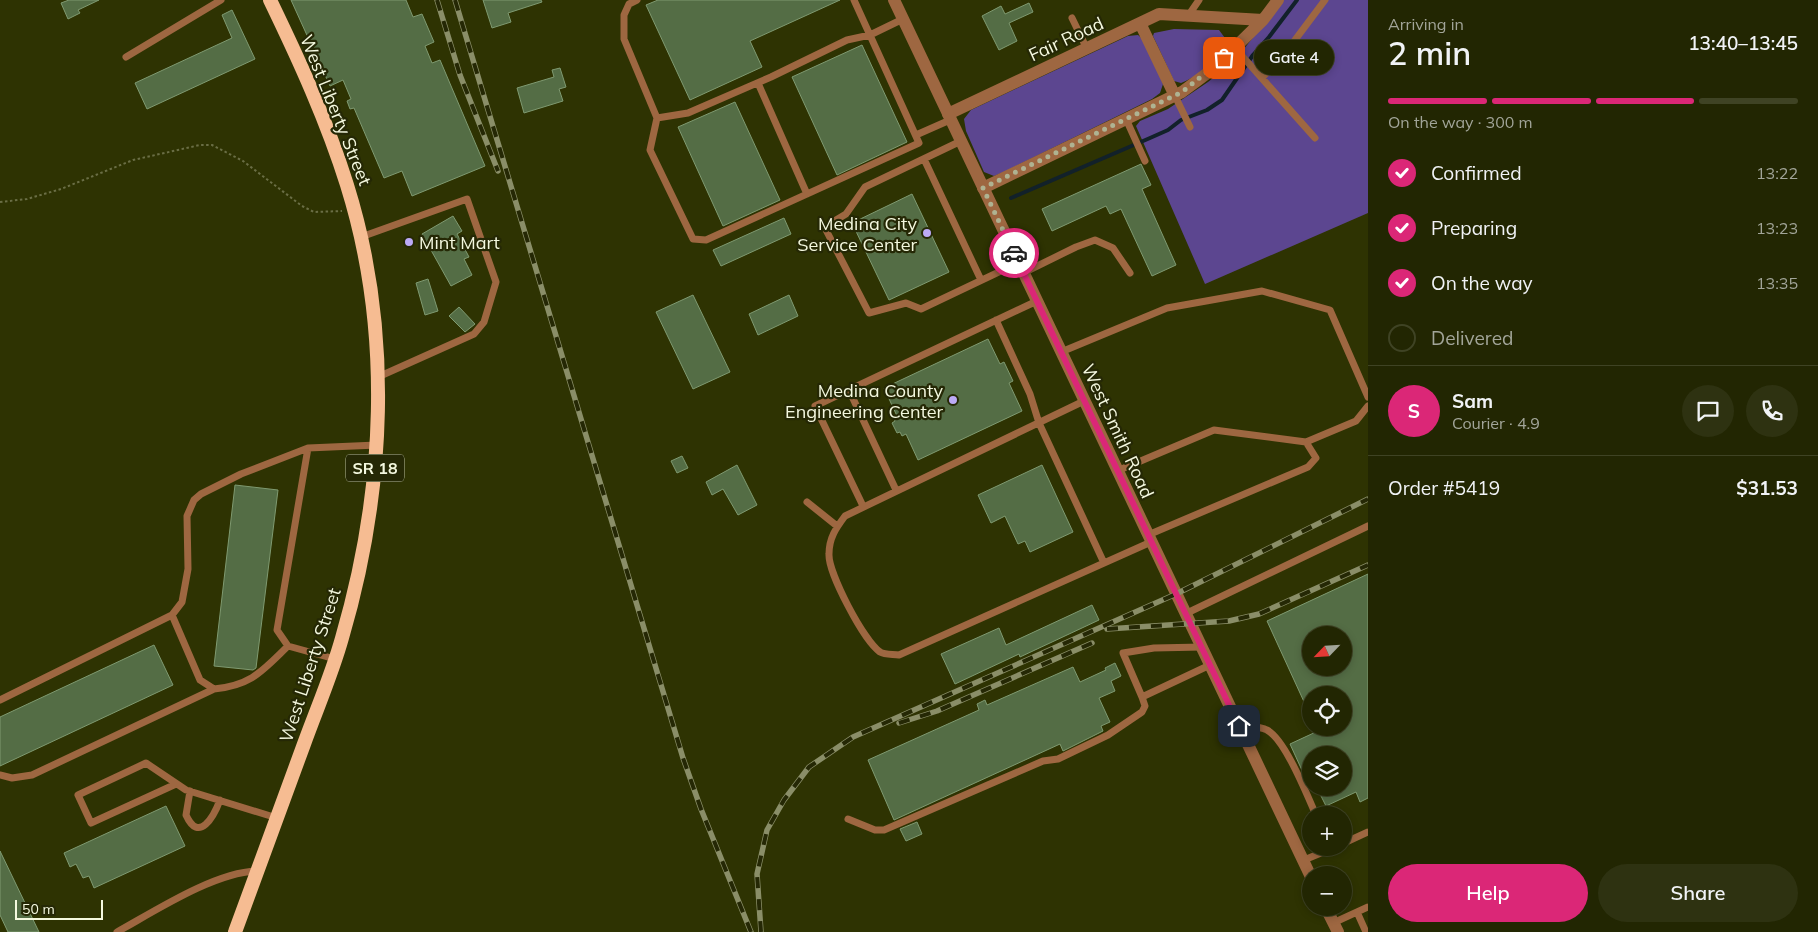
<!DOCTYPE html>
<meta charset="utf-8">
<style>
body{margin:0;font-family:Mulish,sans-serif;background:#2e3211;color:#f1f3f6;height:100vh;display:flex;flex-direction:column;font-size:19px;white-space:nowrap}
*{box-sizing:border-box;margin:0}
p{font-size:16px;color:#a2a599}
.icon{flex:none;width:28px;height:28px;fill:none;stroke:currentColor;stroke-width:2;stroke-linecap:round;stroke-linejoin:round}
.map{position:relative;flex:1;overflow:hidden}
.details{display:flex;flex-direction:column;background:#222602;width:450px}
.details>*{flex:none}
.needle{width:32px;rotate:245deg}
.buttons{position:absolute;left:1302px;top:626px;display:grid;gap:10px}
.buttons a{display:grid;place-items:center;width:50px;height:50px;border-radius:50%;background:#222602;box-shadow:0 2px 8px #0003,0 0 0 1px #3f4324;font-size:25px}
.scale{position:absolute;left:15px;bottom:12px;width:88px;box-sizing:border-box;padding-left:5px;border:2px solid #f4f8df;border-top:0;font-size:14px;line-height:18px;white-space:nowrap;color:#f4f8df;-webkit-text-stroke:4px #252805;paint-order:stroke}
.pin{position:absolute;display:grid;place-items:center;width:42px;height:42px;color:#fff;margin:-21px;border-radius:10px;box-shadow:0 2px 8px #0006}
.courier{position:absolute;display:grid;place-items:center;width:50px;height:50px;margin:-25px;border:4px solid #db2777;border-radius:50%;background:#fff;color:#222;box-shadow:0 1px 6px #0007}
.bubble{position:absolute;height:35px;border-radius:18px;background:#222602;box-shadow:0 2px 8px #0003,0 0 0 1px #3f4324;font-size:16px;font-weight:600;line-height:35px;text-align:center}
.headline em{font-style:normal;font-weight:600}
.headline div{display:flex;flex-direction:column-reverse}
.headline{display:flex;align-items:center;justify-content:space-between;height:85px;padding:0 20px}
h1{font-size:32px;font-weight:600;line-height:38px}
.bar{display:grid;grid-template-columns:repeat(4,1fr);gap:8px 5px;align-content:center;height:60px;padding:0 20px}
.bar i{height:6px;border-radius:4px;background:#3f4324}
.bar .active{background:#db2777}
.bar p{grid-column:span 4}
.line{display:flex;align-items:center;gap:12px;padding:0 20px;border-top:1px solid #3f4324}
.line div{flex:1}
.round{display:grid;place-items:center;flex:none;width:52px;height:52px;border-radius:26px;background:#2e3211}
ol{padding:0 20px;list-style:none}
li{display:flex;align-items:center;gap:15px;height:55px}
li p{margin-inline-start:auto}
li .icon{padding:5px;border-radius:50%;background:#db2777;color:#fff;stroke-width:4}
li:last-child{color:#a2a599}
li i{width:28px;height:28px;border:2px solid #3f4324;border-radius:50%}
.cta{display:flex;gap:10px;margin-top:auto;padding:10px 20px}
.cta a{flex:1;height:58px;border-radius:30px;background:#db2777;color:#fff;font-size:20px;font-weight:600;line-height:58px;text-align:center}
.cta a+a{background:#2e3211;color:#f1f3f6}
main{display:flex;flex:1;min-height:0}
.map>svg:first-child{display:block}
.green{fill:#5c4690}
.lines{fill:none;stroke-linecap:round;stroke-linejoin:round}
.stream{stroke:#12212a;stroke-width:4}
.building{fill:#546d45;stroke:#7f9a71;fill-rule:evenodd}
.path{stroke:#6a6e45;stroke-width:2;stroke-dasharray:2.5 2.5;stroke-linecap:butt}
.service{stroke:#9e6741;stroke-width:7}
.minor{stroke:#9e6741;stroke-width:12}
.tertiary{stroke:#9e6741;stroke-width:12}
.trunk{stroke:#f6bc92;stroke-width:14}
.rail-casing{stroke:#8a8e68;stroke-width:5.5}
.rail{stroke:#252805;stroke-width:4;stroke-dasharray:11;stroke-linecap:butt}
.done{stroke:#afb392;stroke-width:5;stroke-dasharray:0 9}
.route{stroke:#db2777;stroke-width:6}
.poi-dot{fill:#bcaaf6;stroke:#252805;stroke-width:2}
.labels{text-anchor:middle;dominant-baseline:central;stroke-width:4.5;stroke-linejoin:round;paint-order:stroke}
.shield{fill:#252805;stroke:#b6ba9e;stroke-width:1}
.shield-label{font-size:16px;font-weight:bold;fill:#f4f8df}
.street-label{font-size:18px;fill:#f4f8df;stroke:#252805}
.poi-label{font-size:18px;fill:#f4f8df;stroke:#252805;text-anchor:end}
</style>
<main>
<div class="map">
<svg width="1368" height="932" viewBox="0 0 1368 932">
<rect width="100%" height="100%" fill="#2e3302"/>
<path class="green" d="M1283,0H1368V213L1205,284L1136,126L1140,121L1168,109L1208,82L1235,60Z
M1174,29L1219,30L1228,42C1223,58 1197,77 1181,83L1174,81L1153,36L1154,33Z
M1138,35L1146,42L1163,84L1160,93L1152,99L1004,172L994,176L984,172L966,131L964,119L971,110L1128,36Z"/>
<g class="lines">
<path class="stream" d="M1011,198L1150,138L1168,130L1181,120L1207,110L1222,100L1253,55L1269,37L1297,0"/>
</g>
<path class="building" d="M69,0H99L78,10L80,13L68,19L61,3Z
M291,0H406L413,17L422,14L434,42L425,46L432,63L440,60L485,166L412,196L402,171L384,178L354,108L350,109L347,101L351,99L343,80L330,86Z
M483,0H541L542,2L508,13L511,22L492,28Z
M658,0H840L750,41L762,67L690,100L646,5Z
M1029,3L1033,12L1009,23L1017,41L999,50L982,16L1001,6L1005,14Z
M232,10L255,59L147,109L135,83L232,38L222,15Z
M862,45L907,142L837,175L792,77Z
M560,68L566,87L559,89L563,101L524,113L517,88L554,77L552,70Z
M735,102L780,200L723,226L678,127Z
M1141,164L1151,185L1142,189L1176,265L1152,276L1121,209L1110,214L1106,206L1052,231L1042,209Z
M912,194L949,272L889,300L852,223Z
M453,216L462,231L457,234L469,257L464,259L472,275L451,286L422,234Z
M784,218L791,234L721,266L713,250Z
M428,279L438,311L425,315L416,283Z
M693,295L730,372L693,389L656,312Z
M789,295L798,316L758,335L749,314Z
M459,307L475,324L465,332L449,316Z
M988,339L1000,364L1004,362L1013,381L1009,383L1022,411L918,460L906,434L902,436L900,432L897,433L892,423L895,421L894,418L897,416L884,388Z
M682,456L688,468L677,473L671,461Z
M737,465L757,505L738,515L723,489L712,495L706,482Z
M1042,465L1073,532L1030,552L1025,541L1018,544L1005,516L991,523L978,495Z
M235,485L278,490L256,668L253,670L214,666Z
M1368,574V798L1360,802L1356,792L1326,806L1317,788H1344V755H1311V790L1290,744L1318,731L1316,728H1344V695H1311V717L1267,621ZM1311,635H1344V668H1311Z
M1092,605L1099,620L1020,657L1019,654L955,684L941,654L999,628L1006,645Z
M154,645L173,685L0,766V717Z
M1115,663L1121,676L1111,681L1115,691L1099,698L1110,722L1101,726L1103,731L1063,751L1060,744L894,820L868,760L979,710L977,704L985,700L987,705L1073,667L1080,682L1106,670L1105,668Z
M166,806L185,846L94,888L89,876L83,878L76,864L70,867L64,853Z
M917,822L922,834L906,841L900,829Z
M0,851L39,932H8L0,915Z"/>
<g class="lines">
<path class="path" d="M0,202L27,199L61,189L133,160L200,145H212L243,161L302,206L314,212L342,211"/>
<path class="service" d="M637,0L629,4L624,15V39L657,118L650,150L693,239L706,240L919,143L854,0
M1188,16L1199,0
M1072,18L1087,49
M1235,48L1315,138
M126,57L221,0
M1262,78L1286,52L1325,0
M758,83L807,194
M1175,96L1190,127
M657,118L688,113L771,77L847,40L870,35L903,19
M1126,119L1145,161
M916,135L950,120
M961,141L865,187L846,214L831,223L826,230L869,313L906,303L921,309L1018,263
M924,159L981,280
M361,237L467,199L496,282L484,322L474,334L378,377
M1023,273L1076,247L1095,240L1113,248L1130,273
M996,320L1030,394L1039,423L1104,563L1151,542
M1061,352L1167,308L1262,291L1330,310L1368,397
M849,390L896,490
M1084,401L845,516C836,528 829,538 829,554C828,573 864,641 880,652C885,655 893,654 899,655L1104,563
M1306,442L1356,421L1368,406
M1117,471L1214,430L1306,442L1316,458L1308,467L1148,535
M807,502L837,526
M863,506L815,406L1037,301
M1185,614L1368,526
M172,615L182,602L188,569L187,516L194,500L201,494L241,474L308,448
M1202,647L1154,648L1123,653L1142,697L1210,665
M335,659L288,646L277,630L308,448L377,445
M0,700L172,615L200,680L214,689
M1239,726C1247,727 1260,726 1267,730C1285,739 1307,795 1316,815
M0,775L12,778L32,775L214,689C252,685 262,671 288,646
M176,784L91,823L78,795L146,763L186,790L277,818
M190,791L186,815C199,844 214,816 220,800
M848,819L875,830H884L1043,761L1058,759L1108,735L1142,712L1145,706L1142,697
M1344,843L1368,832
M1304,860L1333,848
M1357,912L1366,932
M1333,923L1368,907
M117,932C155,911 215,872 257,871"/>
<path class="minor" d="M1140,23L1175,96
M948,114L1159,14L1263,20L1278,0
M983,188L1182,92L1213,69L1263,20"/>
<path class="tertiary" d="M894,0L1311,877
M1326,908L1338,932"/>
<path class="trunk" d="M235,932C258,869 281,806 304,744C317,708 332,674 342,638C385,491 393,332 347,185C327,121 299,60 270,0"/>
<defs>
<path id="rail" d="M437,0L460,75L498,171
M455,0L683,758L701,809L751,932
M1107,629L1229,621L1259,614L1368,565
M899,723L937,711L1092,643
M761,932L757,874L767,830L784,800L809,767L853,737L1176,594L1368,499"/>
</defs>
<use href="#rail" class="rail-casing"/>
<use href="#rail" class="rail"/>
</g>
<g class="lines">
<path class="done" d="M1014,253L983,188L1182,92L1224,58"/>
<path class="route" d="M1014,253L1239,726"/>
</g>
<g class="poi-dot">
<circle cx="927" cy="233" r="5"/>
<circle cx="409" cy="242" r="5"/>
<circle cx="953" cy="400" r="5"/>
</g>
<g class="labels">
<rect class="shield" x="346" y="454.5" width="58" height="27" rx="4"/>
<g class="shield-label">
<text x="375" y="468">SR 18</text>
</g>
<g class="street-label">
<text transform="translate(1066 39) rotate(-25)">Fair Road</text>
<text transform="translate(336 110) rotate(68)">West Liberty Street</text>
<text transform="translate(1118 431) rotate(65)">West Smith Road</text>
<text transform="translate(310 665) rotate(-72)">West Liberty Street</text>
</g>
<g class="poi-label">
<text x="917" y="223">Medina City<tspan x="917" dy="21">Service Center</tspan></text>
<text x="419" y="242" text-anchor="start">Mint Mart</text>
<text x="943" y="390">Medina County<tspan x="943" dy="21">Engineering Center</tspan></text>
</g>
</g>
</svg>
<div class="buttons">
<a><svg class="needle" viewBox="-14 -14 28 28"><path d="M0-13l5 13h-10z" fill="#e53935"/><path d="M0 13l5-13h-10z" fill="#a2a599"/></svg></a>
<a><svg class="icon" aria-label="locate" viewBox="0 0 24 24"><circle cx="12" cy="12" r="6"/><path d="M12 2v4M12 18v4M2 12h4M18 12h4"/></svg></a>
<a><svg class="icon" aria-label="layers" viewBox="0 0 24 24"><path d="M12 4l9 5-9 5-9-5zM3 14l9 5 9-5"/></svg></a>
<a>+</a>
<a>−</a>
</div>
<div class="scale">50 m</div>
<div class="pin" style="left:1224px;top:58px;background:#ea580c"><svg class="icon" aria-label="bag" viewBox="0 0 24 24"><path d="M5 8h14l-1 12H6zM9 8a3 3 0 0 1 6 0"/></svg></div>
<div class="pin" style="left:1239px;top:726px;background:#1f2937"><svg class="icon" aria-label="home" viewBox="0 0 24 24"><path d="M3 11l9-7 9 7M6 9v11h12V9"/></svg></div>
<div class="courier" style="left:1014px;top:253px"><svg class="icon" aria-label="car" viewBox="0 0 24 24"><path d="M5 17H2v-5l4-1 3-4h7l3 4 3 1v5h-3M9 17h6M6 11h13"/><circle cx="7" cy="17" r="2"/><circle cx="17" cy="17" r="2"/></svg></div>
<div class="bubble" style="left:1254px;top:40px;width:80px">Gate 4</div>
</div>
<section class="details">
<div class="headline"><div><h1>2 min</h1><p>Arriving in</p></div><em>13:40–13:45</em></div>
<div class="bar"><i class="active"></i><i class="active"></i><i class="active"></i><i></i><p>On the way · 300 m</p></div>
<ol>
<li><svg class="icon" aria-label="check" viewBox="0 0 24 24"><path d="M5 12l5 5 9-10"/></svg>Confirmed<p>13:22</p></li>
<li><svg class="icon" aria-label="check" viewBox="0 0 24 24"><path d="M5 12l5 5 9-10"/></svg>Preparing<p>13:23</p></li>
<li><svg class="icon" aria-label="check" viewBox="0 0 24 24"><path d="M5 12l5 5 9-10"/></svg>On the way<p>13:35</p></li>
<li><i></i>Delivered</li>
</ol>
<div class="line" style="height:90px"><b class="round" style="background:#db2777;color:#fff">S</b><div><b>Sam</b><p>Courier · 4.9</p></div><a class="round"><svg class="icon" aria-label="chat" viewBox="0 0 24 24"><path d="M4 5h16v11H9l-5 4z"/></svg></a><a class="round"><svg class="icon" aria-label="phone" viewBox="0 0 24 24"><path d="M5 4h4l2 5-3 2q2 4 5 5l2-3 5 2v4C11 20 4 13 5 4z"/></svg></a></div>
<div class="line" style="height:65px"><div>Order #5419</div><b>$31.53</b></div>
<div class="cta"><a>Help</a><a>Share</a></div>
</section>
</main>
